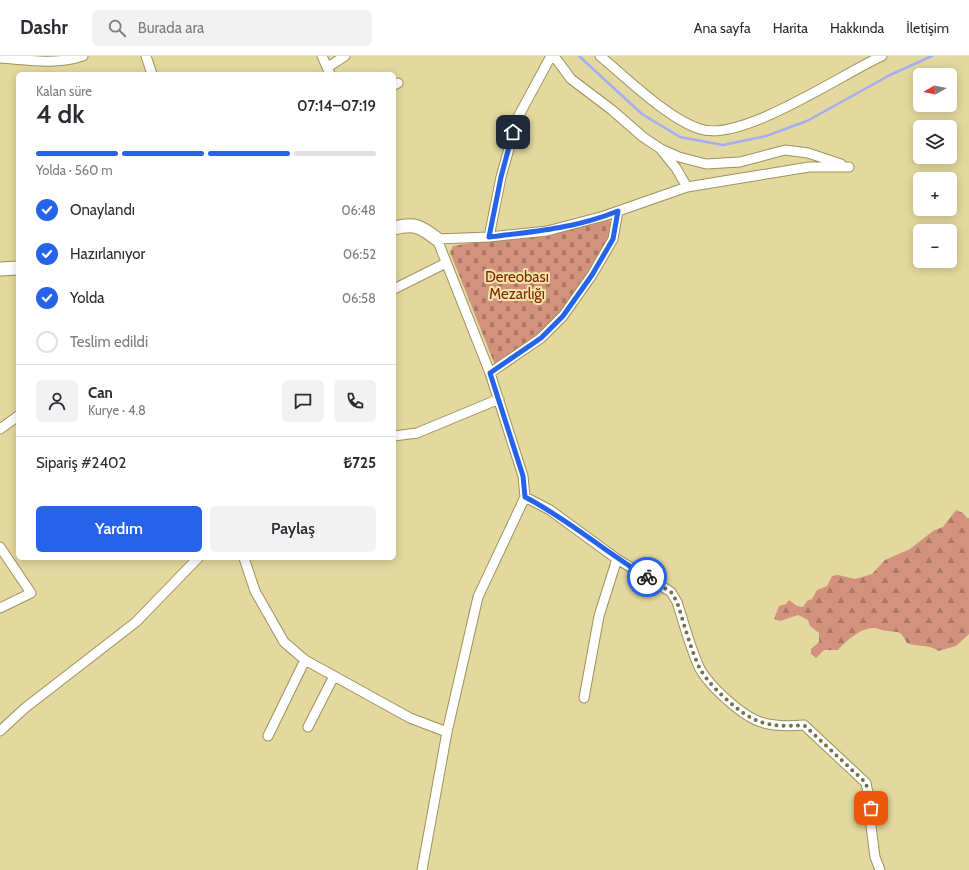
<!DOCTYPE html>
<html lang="tr">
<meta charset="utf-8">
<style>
body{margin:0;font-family:Cabin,sans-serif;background:#f2f2f3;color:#2b2b33;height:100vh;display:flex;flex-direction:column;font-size:15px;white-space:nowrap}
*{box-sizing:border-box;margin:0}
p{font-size:13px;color:#7c7c81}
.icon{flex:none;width:22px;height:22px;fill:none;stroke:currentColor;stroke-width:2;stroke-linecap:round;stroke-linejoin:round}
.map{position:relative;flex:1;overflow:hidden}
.panel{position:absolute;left:16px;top:16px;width:380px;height:488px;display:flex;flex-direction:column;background:#fff;border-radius:6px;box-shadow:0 2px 10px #0003}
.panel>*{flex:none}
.needle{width:26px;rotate:261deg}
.fabs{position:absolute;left:913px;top:12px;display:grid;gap:8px}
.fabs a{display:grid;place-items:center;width:44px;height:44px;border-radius:6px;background:#fff;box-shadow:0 2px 10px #0003;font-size:20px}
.pin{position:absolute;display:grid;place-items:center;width:34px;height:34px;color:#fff;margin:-17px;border-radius:8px;box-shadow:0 2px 6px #0006}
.courier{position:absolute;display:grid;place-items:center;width:40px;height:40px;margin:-20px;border:3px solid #2563eb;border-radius:50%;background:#fff;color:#222;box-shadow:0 1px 5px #0007}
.overview em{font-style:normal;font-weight:600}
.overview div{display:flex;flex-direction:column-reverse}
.overview{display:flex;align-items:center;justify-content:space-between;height:68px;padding:0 20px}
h1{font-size:26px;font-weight:600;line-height:30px}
.bar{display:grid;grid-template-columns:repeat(4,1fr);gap:6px 4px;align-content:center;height:48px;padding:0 20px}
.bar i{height:5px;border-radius:3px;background:#e1e1e2}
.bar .active{background:#2563eb}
.bar p{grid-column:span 4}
.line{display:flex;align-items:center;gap:10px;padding:0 20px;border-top:1px solid #e1e1e2}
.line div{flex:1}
.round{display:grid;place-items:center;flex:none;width:42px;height:42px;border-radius:6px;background:#f2f2f3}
ol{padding:0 20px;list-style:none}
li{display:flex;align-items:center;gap:12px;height:44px}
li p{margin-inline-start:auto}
li .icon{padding:4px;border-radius:50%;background:#2563eb;color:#fff;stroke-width:4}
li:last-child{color:#7c7c81}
li i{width:22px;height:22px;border:2px solid #e1e1e2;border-radius:50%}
.button{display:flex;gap:8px;margin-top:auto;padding:8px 20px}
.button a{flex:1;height:46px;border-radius:6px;background:#2563eb;color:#fff;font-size:16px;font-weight:600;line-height:46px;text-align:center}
.button a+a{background:#f2f2f3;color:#2b2b33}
header{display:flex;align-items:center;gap:24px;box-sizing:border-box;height:56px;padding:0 20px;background:#fff;border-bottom:1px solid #e1e1e2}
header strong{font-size:19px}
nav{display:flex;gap:22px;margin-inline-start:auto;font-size:14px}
.search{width:280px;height:36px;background:#f2f2f3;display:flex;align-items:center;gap:10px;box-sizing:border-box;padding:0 14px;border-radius:6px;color:#7c7c81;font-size:15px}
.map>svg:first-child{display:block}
.forest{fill:url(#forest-firs)}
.cemetery{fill:url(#cemetery-stones)}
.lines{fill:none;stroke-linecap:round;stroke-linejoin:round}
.stream{stroke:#a4adf5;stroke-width:2.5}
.street-casing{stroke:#9d925b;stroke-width:11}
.secondary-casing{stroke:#9d925b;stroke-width:15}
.street{stroke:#fff;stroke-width:9}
.secondary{stroke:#fff;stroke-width:13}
.done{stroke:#756f4b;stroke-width:4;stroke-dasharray:0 7.2}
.route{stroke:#2563eb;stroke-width:5}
.labels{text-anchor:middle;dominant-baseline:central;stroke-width:4;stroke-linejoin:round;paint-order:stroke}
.park-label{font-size:15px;fill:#852801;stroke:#f0e5ab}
</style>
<header>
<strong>Dashr</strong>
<div class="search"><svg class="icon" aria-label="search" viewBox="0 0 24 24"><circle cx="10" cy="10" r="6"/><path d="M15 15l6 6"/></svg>Burada ara</div>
<nav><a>Ana sayfa</a><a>Harita</a><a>Hakkında</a><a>İletişim</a></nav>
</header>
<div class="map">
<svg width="969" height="814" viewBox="0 0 969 814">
<defs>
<pattern id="forest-firs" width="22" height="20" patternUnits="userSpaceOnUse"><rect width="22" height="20" fill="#d2927d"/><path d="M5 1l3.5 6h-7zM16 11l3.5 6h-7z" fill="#ab7866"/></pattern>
<pattern id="cemetery-stones" width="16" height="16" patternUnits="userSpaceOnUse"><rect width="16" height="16" fill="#d2927d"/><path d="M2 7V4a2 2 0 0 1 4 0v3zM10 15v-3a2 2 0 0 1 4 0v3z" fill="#ab7866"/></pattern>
</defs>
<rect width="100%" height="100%" fill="#e3d89e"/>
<path class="forest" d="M956,454L963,457L967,462H969V578L956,590L938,595C929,588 917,591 907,587C900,574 901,577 888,575C884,575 880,573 875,572C861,571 846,585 838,594H824L816,602L811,598V593L819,586V577L810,570L808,564L798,559L780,565L774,563L779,550L786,548L789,544L797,550L803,551L807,545L812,543L817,534L827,530L832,520L838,519L855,523L872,518L885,504L910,493L933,475L943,471Z"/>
<path class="cemetery" d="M609,164L614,171C596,213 567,256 531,285C520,294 507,301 495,309L450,196L453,190Z"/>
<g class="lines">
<path class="stream" d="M579,0L642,58L680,81L723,89L766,80L807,65L890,19L932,0"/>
<defs>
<path id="street" d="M146,0L152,18
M322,0L330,18
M554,0L571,23L612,54L643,81L661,93L679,101L706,108L740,106L785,94L808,97L841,108
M600,0C627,22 668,63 700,73C741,87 842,18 882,0
M0,2C28,4 56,9 83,0
M328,11L345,0
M394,29L398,27
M662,95L676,112L687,131
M489,181L501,121L518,61L551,0
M394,233L446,207
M490,317L541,282L563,260L592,219L613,183L618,155
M0,373L18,360
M394,380L417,377L499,343
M525,441L550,454L617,503L671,536L677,546C684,567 690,592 700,613C706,623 715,633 724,641C752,667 766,672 804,669L866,727L871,752V770L875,801L880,814
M0,491L31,537L0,552
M244,502L255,535L284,586L305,604L410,662L447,676
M584,642L599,560L617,503
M308,671L334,620
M0,675L25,652L136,566L198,502
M268,680L305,604
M422,814L447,676L478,541L525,441L523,420L490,317L437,183L489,181L547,175L604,160L687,131L809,111H849"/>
<path id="secondary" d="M394,172C415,167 420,170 437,183
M0,213L18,212"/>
</defs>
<use href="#street" class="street-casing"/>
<use href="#secondary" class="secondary-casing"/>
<use href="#street" class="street"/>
<use href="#secondary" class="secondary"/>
</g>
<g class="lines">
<path class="done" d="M647,521L671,536L677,546C684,567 690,592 700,613C706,623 715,633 724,641C752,667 766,672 804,669L866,727L871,752"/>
<path class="route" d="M513,76L501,121L489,181C532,176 577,172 618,155L613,183L592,219L563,260L541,282L490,317L523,420L525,441C568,463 605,496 647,521"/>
</g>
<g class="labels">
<g class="park-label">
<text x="517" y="221">Dereobası<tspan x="517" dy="17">Mezarlığı</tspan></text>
</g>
</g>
</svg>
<div class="fabs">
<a><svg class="needle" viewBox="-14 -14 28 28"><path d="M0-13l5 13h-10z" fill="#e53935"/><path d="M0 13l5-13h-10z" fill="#7c7c81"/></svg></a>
<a><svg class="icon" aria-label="layers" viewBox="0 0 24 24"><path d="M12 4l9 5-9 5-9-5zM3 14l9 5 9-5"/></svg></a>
<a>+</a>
<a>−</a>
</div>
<div class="pin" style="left:871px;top:752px;background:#ea580c"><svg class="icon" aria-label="bag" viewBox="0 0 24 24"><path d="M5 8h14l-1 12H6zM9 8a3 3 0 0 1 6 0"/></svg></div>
<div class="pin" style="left:513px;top:76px;background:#1f2937"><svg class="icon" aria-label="home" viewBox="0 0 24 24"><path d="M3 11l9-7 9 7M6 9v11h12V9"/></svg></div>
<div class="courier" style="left:647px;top:521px"><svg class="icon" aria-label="bike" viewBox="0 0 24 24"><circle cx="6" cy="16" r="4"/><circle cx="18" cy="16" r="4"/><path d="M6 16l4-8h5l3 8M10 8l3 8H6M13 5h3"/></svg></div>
<section class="panel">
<div class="overview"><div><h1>4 dk</h1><p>Kalan süre</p></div><em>07:14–07:19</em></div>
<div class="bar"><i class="active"></i><i class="active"></i><i class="active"></i><i></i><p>Yolda · 560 m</p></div>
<ol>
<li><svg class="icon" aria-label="check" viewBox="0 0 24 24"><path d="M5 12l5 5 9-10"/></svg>Onaylandı<p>06:48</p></li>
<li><svg class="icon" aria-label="check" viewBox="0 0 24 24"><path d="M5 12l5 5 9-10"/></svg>Hazırlanıyor<p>06:52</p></li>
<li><svg class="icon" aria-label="check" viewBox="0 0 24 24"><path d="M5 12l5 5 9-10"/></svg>Yolda<p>06:58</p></li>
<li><i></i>Teslim edildi</li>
</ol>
<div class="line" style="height:72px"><a class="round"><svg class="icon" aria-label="person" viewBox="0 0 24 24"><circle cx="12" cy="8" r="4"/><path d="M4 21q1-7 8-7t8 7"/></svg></a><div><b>Can</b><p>Kurye · 4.8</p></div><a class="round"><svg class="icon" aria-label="chat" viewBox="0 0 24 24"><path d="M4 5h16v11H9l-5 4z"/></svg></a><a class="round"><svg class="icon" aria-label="phone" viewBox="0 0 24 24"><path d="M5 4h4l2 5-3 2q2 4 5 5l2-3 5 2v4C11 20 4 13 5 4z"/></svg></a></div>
<div class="line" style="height:52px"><div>Sipariş #2402</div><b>₺725</b></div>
<div class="button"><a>Yardım</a><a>Paylaş</a></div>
</section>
</div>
